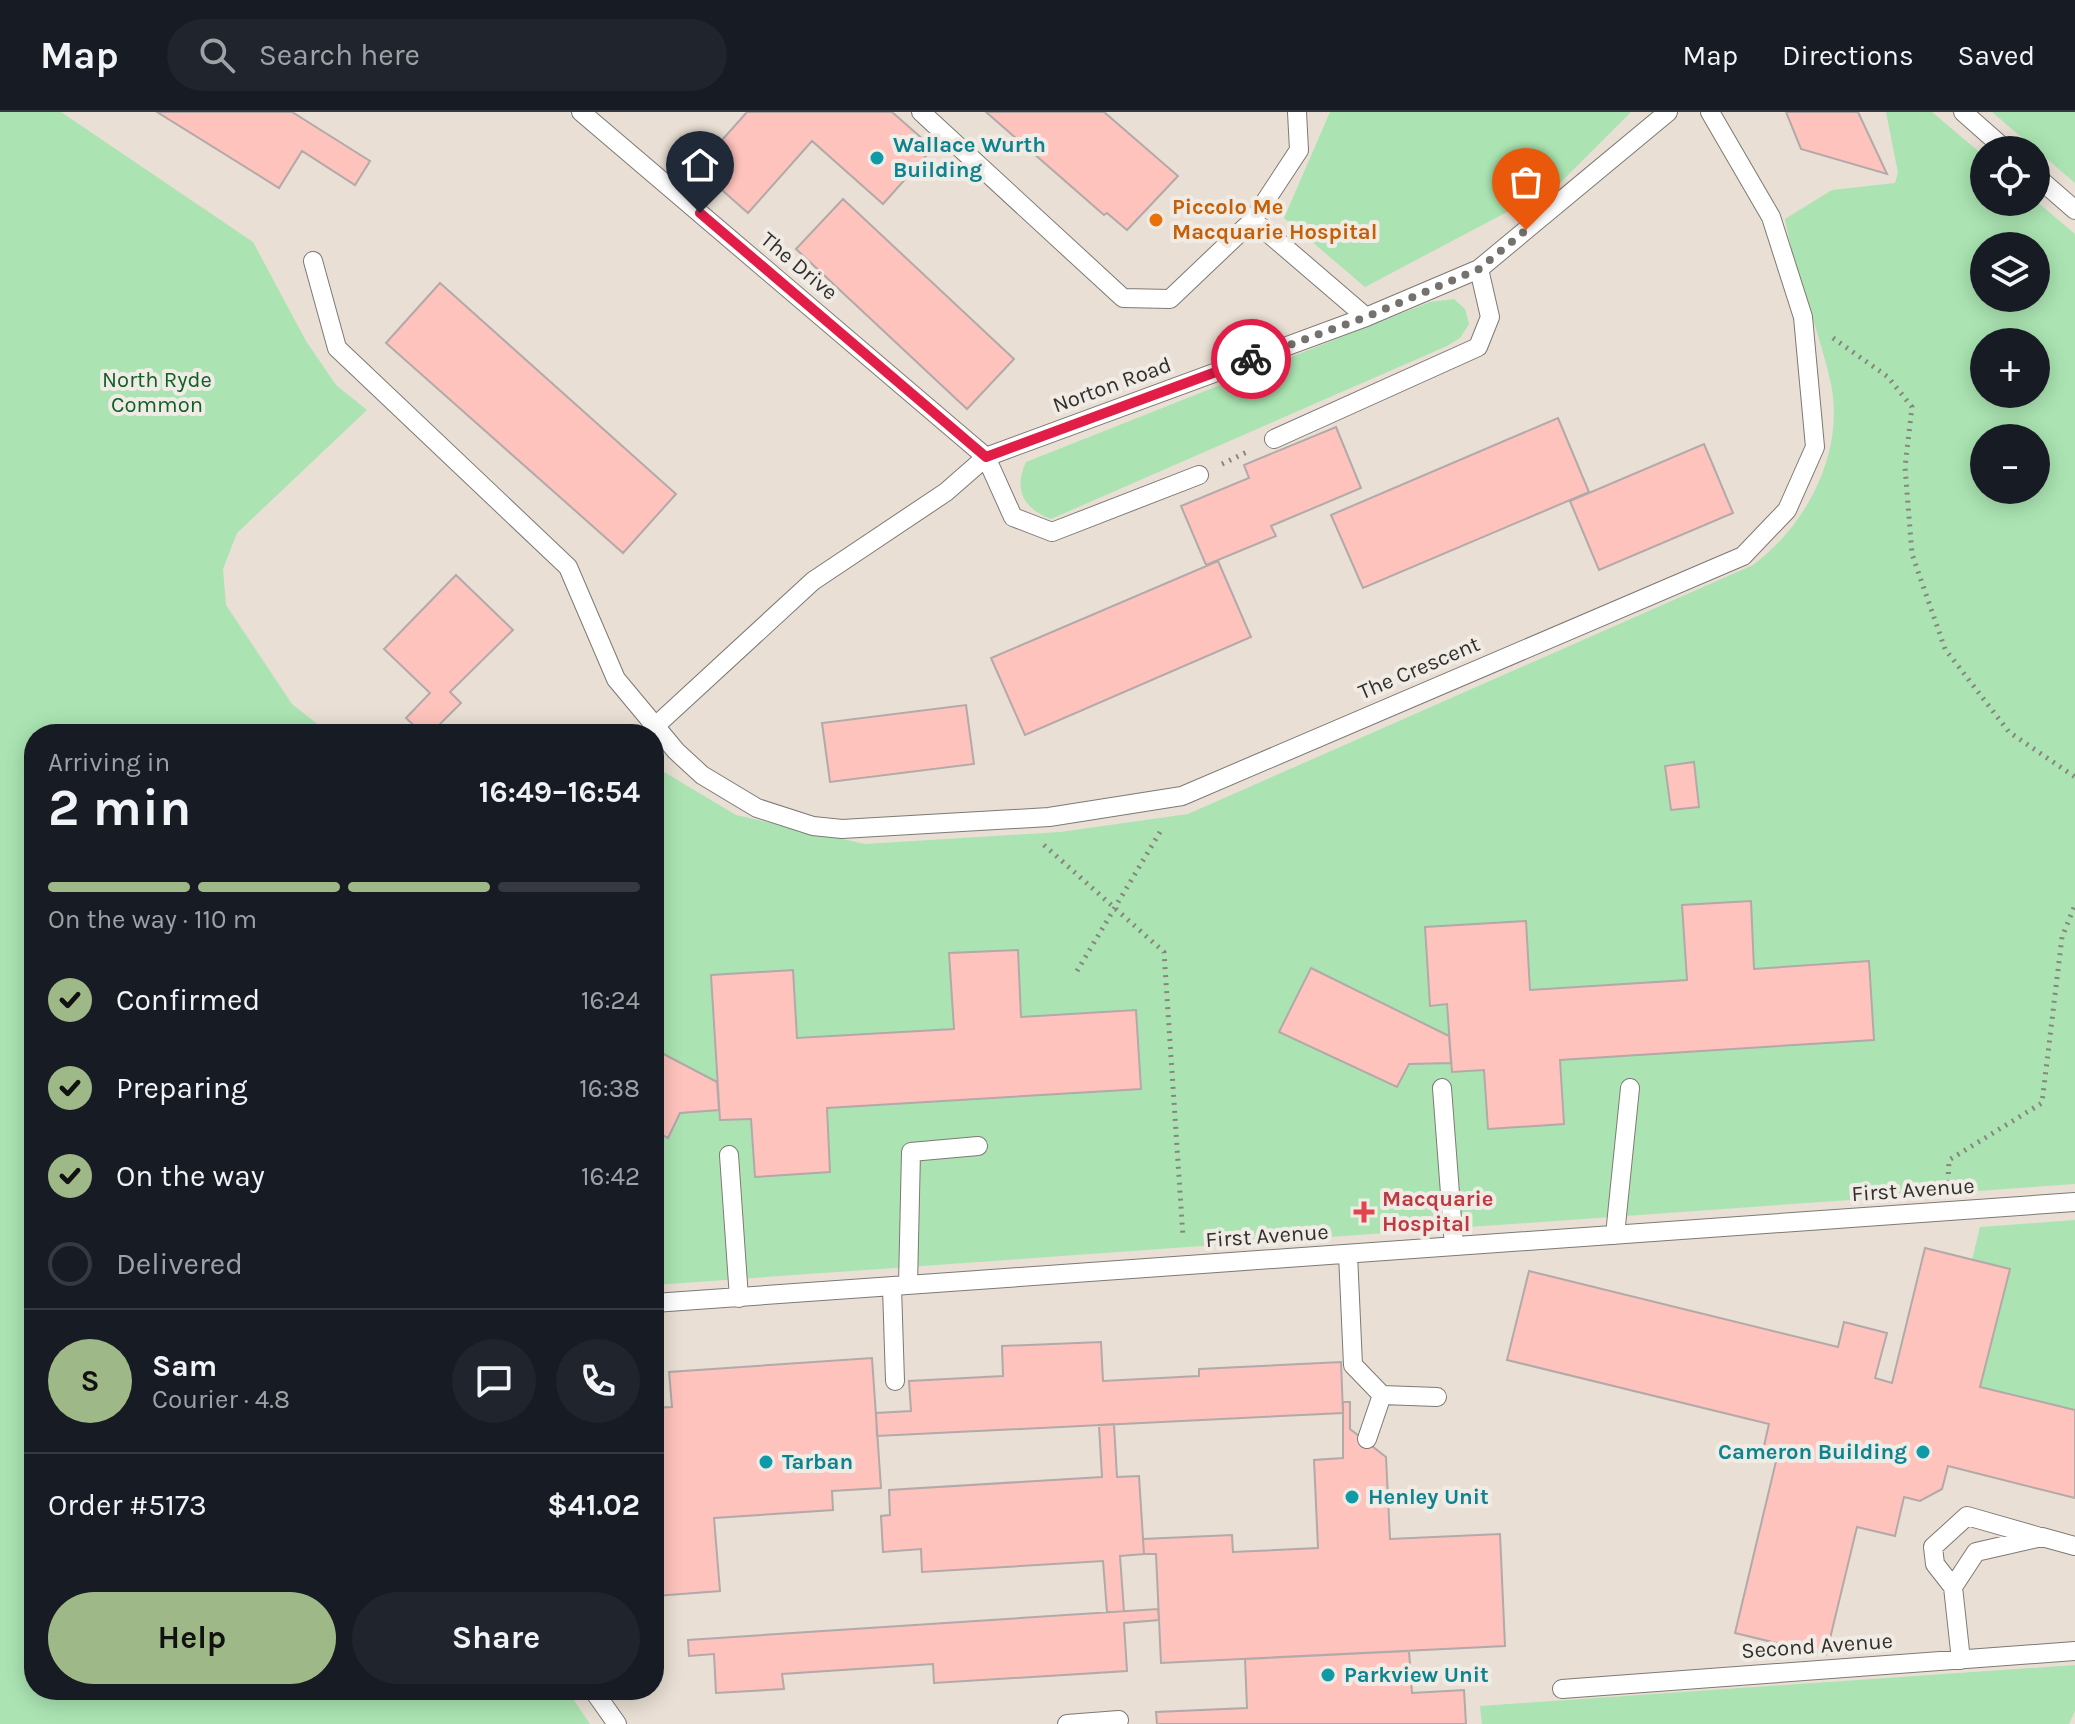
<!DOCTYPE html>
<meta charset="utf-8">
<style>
body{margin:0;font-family:Karla,sans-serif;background:#20242c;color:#f1f3f6;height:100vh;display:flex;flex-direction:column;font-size:30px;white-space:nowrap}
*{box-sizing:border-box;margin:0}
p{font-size:26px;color:#9ea1a6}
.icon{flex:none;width:44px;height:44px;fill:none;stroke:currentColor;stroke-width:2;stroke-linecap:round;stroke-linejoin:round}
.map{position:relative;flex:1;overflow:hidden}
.drawer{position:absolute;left:24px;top:612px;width:640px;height:976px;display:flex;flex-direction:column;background:#171b24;border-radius:32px;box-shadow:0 4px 20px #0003}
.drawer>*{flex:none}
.fabs{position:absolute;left:1970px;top:24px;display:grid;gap:16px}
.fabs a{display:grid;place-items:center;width:80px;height:80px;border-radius:50%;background:#171b24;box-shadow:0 4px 20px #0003;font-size:40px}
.pin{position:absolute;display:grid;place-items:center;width:68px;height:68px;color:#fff;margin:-82px -34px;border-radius:50% 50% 50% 0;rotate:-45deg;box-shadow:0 0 8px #0007}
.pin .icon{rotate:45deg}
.courier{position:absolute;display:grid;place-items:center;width:80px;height:80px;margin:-40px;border:6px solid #e11d48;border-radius:50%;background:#fff;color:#222;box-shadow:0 2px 10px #0007}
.summary em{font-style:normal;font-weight:700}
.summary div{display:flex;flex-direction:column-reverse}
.summary{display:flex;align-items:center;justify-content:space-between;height:136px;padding:0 24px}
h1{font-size:52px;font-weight:700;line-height:60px}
.bar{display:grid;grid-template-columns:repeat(4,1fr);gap:12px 8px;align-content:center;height:96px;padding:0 24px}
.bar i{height:10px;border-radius:6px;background:#363941}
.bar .selected{background:#9eb887}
.bar p{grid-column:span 4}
.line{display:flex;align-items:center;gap:20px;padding:0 24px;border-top:2px solid #363941}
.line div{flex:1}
.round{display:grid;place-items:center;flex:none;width:84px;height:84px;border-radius:42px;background:#20242c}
ol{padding:0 24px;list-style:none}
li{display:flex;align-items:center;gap:24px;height:88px}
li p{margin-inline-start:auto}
li .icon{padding:8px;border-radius:50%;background:#9eb887;color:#111;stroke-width:4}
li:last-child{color:#9ea1a6}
li i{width:44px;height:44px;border:4px solid #363941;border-radius:50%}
.action{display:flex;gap:16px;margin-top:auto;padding:16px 24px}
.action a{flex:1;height:92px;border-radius:48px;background:#9eb887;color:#111;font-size:32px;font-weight:700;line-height:92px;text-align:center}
.action a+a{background:#20242c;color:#f1f3f6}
header{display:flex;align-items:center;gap:48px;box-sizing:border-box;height:112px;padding:0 40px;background:#171b24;border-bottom:2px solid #363941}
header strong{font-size:38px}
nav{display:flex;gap:44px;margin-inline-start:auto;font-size:28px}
.search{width:560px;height:72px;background:#20242c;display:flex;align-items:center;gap:20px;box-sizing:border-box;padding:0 28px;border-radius:44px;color:#9ea1a6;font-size:30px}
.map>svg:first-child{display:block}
.built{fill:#e9dfd4;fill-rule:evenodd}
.green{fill:#abe4b2;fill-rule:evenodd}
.building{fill:#ffc3bd;stroke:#b2a9a9;stroke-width:2}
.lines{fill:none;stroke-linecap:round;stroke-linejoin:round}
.lane-casing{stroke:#7d7974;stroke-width:20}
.path{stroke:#888580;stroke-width:5;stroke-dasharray:2 6;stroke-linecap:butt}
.lane{stroke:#fff;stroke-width:18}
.done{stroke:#74726d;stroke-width:8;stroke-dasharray:0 14.4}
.route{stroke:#e11d48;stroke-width:10}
.culture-dot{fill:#0f9aa8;stroke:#f0ece5;stroke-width:3}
.food-dot{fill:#e8710a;stroke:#f0ece5;stroke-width:3}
.health-dot{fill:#e0444e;stroke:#f0ece5;stroke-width:3}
.labels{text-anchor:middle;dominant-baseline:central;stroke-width:8;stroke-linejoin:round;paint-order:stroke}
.culture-label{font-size:22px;font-weight:bold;fill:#0d838f;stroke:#f0ece5;text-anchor:start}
.food-label{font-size:22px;font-weight:bold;fill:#c56008;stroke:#f0ece5;text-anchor:start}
.street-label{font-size:22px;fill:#32302d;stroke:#f0ece5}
.park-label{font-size:22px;fill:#0f6027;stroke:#f0ece5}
.health-label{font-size:22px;font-weight:bold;fill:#be3a42;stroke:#f0ece5;text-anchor:start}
</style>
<header>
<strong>Map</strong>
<div class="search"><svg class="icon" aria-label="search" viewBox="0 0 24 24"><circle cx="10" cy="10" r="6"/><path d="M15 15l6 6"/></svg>Search here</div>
<nav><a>Map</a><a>Directions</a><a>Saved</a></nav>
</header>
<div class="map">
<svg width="2075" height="1612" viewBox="0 0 2075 1612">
<rect width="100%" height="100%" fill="#f0ece5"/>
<path class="built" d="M0,0H2075V1612H0ZM1984,38H2036V90H1984ZM1984,134H2036V186H1984ZM1984,230H2036V282H1984ZM1984,326H2036V378H1984ZM34,622H654V1578H34Z"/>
<path class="green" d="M0,0H61L253,130L306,229L336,273L367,298L237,421L223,457L226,493L292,592L330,622H34V1578H567L590,1612H0Z
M1330,0H1631L1558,73L1365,175L1284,106Z
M1886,0H1932L1984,44V90L2036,89L2075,122V1072L654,1173V654L736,703L865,732L1060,720L1188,702L1753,453C1807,413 1845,340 1831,272C1819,216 1795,163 1785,107L1832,78L1895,71L1898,61ZM1984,134H2036V186H1984ZM1984,230H2036V282H1984ZM1984,326H2036V378H1984Z
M1992,0H2075V71Z
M1454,187L1465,197L1469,212L1460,226L1447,234L1051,407C1024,397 1013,378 1026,350L1430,190Z
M2075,1108V1298L1980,1275L2010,1157L1972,1148L1980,1115Z
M2075,1553V1599L2069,1612H1482L1480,1594Z"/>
<path class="building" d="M157,0H292L370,49L355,73L302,39L279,76Z
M747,0H892L933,36L883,92L812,29L748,101L697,56Z
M986,0H1104L1178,64L1127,118L1107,101L1104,103Z
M1786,0H1858L1887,62L1801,37Z
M843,87L1014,247L967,297L796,137Z
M440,171L676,382L623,441L386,231Z
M1558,306L1589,380L1363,476L1331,403Z
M1336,315L1361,376L1271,414L1276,424L1206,453L1181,394L1249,366L1244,353Z
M1704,332L1733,401L1599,458L1570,389Z
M1218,449L1251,525L1025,623L991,546Z
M456,463L513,518L450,580L461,591L430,622H423L406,606L430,581L384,537Z
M966,593L974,652L830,670L822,611Z
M1694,650L1699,695L1671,698L1665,654Z
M1751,789L1754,857L1869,849L1874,928L1560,948L1564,1012L1488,1017L1484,958L1452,960L1447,892L1430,894L1425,815L1526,809L1530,878L1687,868L1682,793Z
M1018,838L1021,905L1136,898L1141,977L827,996L830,1060L755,1065L751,1007L720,1008L711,863L793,858L797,926L954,917L949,841Z
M1311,856L1449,924L1451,951L1409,952L1397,975L1279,920Z
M654,937L717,970L719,998L680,1001L668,1026L654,1018Z
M1925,1136L2010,1157L1980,1275L2075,1298V1386L1948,1354L1942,1377L1920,1389L1904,1385L1895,1424L1857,1415L1826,1543L1735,1521L1778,1341L1763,1338L1769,1312L1507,1248L1529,1159L1838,1235L1844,1210L1887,1221L1875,1266L1892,1271Z
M1101,1230L1103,1269L1199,1264V1257L1341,1250L1343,1301L877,1324L876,1301L911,1299L909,1269L1003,1264L1002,1234Z
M872,1246L881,1376L832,1379L833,1398L714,1406L720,1479L656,1484L654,1296L672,1295L669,1260Z
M1343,1290H1350V1317L1386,1345L1390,1427L1500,1422L1505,1534L1161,1551L1156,1442H1144L1143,1427L1232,1423L1233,1440L1318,1436L1314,1348L1343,1346Z
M1114,1312L1117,1365L1139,1364L1144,1442L1120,1444L1124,1500H1107L1103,1449L922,1460L921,1437L883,1440L881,1404L890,1403L889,1378L1102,1365L1099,1313Z
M1158,1497L1159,1508L1124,1511L1127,1559L934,1571L933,1552L782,1562L784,1577L716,1581L714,1542L689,1544L688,1528Z
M1409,1539L1412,1581L1464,1578L1466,1612H1157L1156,1600L1247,1596L1245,1547Z"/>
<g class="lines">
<defs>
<path id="lane" d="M581,0L986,345L1013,405L1052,420L1199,363
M921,0L1123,186L1170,187L1253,108L1366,205
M1963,0L2006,38
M2036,64L2075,98
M1253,108L1299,38L1297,0
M313,149L337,236L568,455L616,567L676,639L702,663L757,696L813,714L842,717L1049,705L1182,684L1743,444L1787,398L1815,335L1803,205L1771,105L1710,0
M1274,327L1478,235L1490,205L1479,157
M649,620L813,469L946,380L986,345L1366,205L1479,157L1668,0
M1442,976L1454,1134
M729,1043L739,1186
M1615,1123L1630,976
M1348,1142L1353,1253L1382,1283L1367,1327
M908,1173L911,1040L978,1034
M892,1175L895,1269
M654,1191L2075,1090
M1382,1283L1437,1285
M1953,1475L1935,1452L1933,1435L1967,1404L2037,1424
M1961,1548L1953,1475L1976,1440L2042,1425L2075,1434
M1562,1577L2075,1539
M593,1578L617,1612
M1067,1612L1119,1608"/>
</defs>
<use href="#lane" class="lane-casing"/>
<path class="path" d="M1833,226L1888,265L1912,295L1905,355L1912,442L1945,537L2009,620L2075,665
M1222,352L1249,339
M1044,733L1164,840L1183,1125
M1077,859L1163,715
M1948,1070L1949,1048L2042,991L2062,825L2075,793"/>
<use href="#lane" class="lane"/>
</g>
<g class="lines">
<path class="done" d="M1251,247L1366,205L1479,157L1526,118"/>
<path class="route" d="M700,101L986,345L1251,247"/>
</g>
<g class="culture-dot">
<circle cx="877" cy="46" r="8"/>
<circle cx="1923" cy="1340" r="8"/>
<circle cx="766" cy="1350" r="8"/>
<circle cx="1352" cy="1385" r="8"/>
<circle cx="1328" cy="1563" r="8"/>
</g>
<circle class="food-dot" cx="1156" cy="108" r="8"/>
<path class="health-dot" d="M1360 1088h8v8h8v8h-8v8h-8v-8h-8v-8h8z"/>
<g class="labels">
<g class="culture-label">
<text x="893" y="33">Wallace Wurth<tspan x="893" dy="25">Building</tspan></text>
<text x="1907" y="1340" text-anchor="end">Cameron Building</text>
<text x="782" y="1350">Tarban</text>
<text x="1368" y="1385">Henley Unit</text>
<text x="1344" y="1563">Parkview Unit</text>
</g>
<g class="food-label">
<text x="1172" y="95">Piccolo Me<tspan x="1172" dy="25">Macquarie Hospital</tspan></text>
</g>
<g class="street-label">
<text transform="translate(799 154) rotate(40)">The Drive</text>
<text transform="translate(1112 273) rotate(-20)">Norton Road</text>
<text transform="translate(1419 556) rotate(-23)">The Crescent</text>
<text transform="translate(1913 1078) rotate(-4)">First Avenue</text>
<text transform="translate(1267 1124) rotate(-4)">First Avenue</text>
<text transform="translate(1817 1534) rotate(-4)">Second Avenue</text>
</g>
<g class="park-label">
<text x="157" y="268">North Ryde<tspan x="157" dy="25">Common</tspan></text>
</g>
<g class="health-label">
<text x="1382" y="1087">Macquarie<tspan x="1382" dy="25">Hospital</tspan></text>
</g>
</g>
</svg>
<div class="fabs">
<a><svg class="icon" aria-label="locate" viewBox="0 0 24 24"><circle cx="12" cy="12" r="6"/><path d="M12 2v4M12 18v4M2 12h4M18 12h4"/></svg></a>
<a><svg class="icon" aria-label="layers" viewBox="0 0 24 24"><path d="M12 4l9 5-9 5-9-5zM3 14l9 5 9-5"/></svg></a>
<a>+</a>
<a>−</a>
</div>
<div class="pin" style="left:1526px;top:118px;background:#ea580c"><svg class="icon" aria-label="bag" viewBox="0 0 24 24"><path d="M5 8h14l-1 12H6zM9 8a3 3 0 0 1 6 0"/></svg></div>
<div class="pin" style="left:700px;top:101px;background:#1f2937"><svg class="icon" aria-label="home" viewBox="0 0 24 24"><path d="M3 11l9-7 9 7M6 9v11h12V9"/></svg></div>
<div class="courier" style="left:1251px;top:247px"><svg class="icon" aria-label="bike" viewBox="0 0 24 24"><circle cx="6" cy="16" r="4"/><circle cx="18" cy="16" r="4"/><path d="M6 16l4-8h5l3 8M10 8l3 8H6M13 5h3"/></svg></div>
<section class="drawer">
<div class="summary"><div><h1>2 min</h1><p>Arriving in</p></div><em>16:49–16:54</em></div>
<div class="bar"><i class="selected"></i><i class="selected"></i><i class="selected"></i><i></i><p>On the way · 110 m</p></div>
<ol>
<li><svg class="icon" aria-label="check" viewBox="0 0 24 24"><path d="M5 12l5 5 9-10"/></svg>Confirmed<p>16:24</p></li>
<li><svg class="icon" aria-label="check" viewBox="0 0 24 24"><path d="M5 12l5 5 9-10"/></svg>Preparing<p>16:38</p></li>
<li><svg class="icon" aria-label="check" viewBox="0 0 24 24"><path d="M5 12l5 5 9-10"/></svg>On the way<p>16:42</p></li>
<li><i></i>Delivered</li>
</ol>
<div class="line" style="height:144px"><b class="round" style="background:#9eb887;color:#111">S</b><div><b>Sam</b><p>Courier · 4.8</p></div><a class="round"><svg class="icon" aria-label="chat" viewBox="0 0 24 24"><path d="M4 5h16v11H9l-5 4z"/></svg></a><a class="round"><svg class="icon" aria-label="phone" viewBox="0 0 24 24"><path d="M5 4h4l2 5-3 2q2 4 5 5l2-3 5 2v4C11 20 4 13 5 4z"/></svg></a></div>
<div class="line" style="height:104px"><div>Order #5173</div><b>$41.02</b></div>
<div class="action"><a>Help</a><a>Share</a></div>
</section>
</div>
